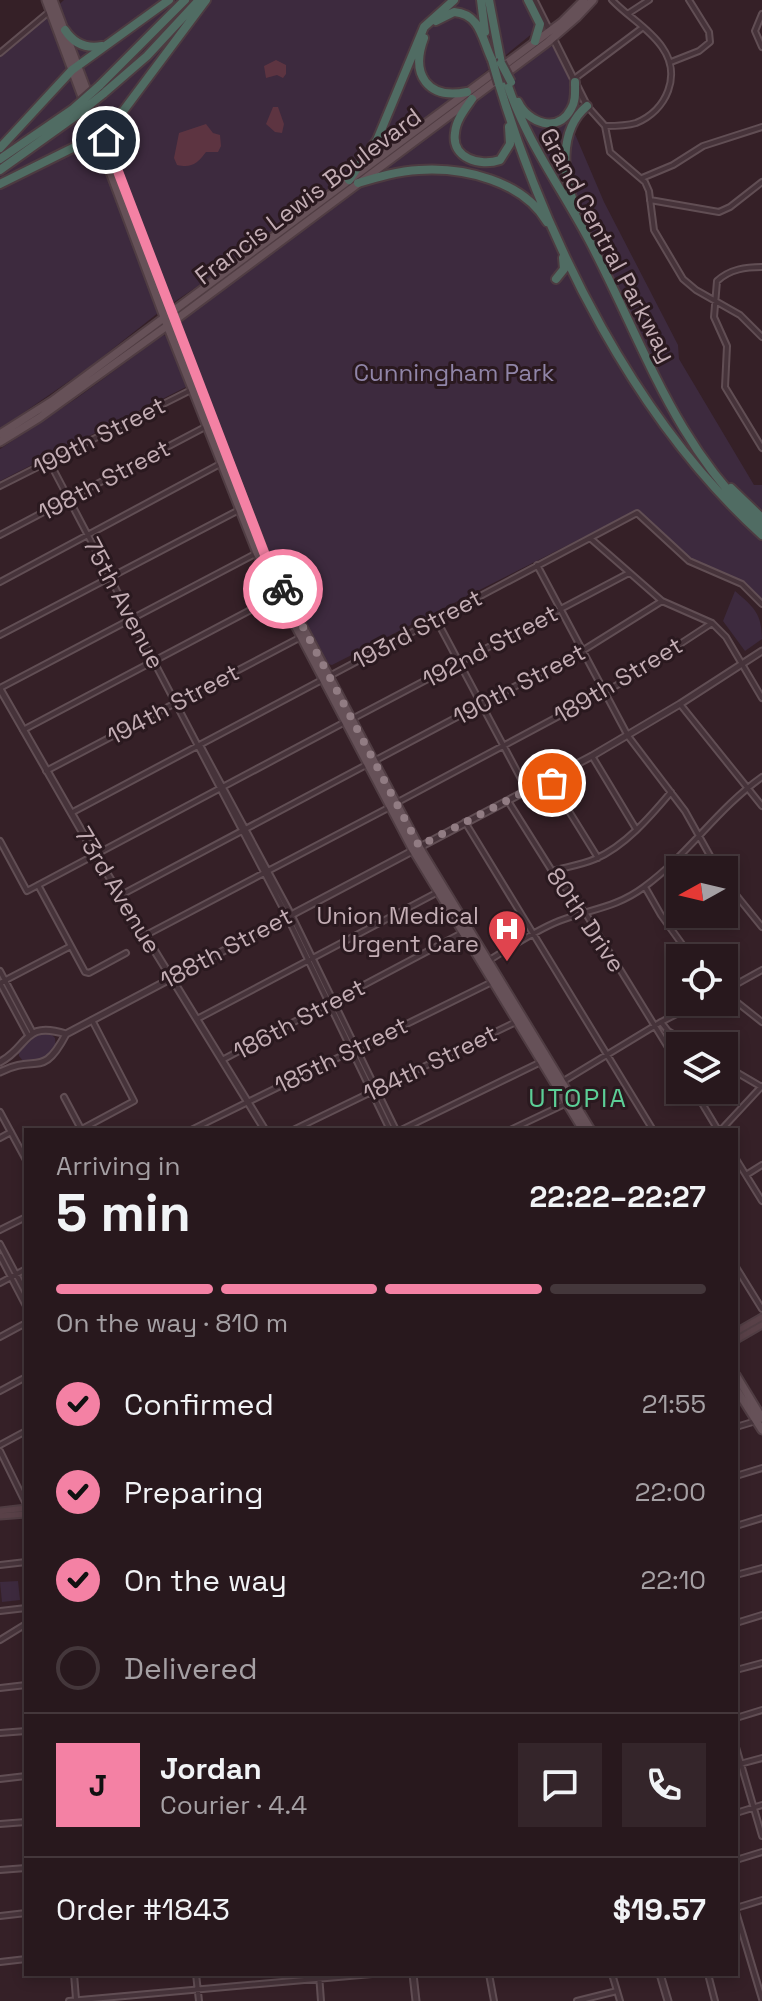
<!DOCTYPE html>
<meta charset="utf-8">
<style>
body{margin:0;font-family:"Space Grotesk",sans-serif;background:#34252a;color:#f1f3f6;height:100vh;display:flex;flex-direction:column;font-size:30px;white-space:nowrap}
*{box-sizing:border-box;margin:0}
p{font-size:26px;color:#a5a0a4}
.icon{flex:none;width:44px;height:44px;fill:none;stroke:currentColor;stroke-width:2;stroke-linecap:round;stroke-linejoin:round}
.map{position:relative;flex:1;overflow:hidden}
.panel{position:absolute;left:24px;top:1128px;width:714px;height:848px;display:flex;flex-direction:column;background:#28181d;border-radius:0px;box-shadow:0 4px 12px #0003,0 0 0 2px #44373b}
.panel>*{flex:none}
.needle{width:52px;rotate:262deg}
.controls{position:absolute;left:666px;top:856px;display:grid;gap:16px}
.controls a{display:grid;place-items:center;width:72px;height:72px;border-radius:0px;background:#28181d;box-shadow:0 4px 12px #0003,0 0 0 2px #44373b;font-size:40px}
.pin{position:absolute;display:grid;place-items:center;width:68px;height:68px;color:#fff;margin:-34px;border:4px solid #fff;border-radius:50%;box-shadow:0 2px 8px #0007}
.courier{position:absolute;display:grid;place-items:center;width:80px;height:80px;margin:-40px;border:6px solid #f481a4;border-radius:50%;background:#fff;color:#222;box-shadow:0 2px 10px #0007}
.summary em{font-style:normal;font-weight:600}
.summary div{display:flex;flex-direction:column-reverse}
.summary{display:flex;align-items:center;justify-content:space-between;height:136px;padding:0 32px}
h1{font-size:52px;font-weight:600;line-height:60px}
.bar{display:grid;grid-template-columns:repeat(4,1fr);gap:12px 8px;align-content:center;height:96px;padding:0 32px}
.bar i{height:10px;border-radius:6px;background:#44373b}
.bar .active{background:#f481a4}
.bar p{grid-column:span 4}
.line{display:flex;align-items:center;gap:20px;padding:0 32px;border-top:2px solid #44373b}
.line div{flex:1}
.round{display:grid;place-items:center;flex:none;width:84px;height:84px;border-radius:0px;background:#34252a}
ol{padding:0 32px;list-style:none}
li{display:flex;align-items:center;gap:24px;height:88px}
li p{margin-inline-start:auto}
li .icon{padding:8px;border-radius:50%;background:#f481a4;color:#111;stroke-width:4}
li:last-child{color:#a5a0a4}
li i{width:44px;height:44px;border:4px solid #44373b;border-radius:50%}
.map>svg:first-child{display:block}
.green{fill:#3d2a3e}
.water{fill:#5d3441}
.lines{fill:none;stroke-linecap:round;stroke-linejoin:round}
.minor-casing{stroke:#614e54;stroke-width:8}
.tertiary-casing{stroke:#614e54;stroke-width:9}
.secondary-casing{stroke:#503d43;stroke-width:9}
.primary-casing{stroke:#503d43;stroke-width:11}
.motorway-casing{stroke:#4d3b41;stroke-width:12}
.minor{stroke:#46333a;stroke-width:4}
.tertiary{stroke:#46333a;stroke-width:5}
.secondary{stroke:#594148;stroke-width:5}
.primary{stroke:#665158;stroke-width:7}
.motorway{stroke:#506c63;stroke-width:8}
.motorway-bridge-casing{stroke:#4d3b41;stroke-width:12;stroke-linecap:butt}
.motorway-bridge{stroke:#506c63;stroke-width:8}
.done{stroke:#917c83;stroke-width:8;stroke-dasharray:0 14.4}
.route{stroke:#f481a4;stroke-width:10}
.labels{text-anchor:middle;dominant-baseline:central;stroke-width:6;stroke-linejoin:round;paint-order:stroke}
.street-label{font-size:24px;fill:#c3adb4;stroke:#2a191f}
.park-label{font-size:24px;fill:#9085a8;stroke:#2a191f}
.poi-label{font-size:24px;fill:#c3adb4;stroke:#2a191f;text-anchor:end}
.neighbourhood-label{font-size:26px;letter-spacing:2px;fill:#5ccf97;stroke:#2a191f}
</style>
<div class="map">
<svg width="762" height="2001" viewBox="0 0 762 2001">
<rect width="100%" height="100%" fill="#352027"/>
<path class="green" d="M64,0H527L539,28L458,94L248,252L158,313L91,366L0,429V57Z
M552,46L579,96L572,127L604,202L678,345L679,359L754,485H762V606L746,590L726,577L688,560L635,511L332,665L328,664L268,550L179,323L511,71Z
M163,335L167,336L186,387L0,481V449L77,398Z
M735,591C754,607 762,614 762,639L745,651L723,621Z
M40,1033H50L55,1038C58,1058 39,1062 24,1062L19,1056V1049L32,1036Z
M18,1581L20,1600L2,1602L0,1582Z"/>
<path class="water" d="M276,60L286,65V74L283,78L277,75L266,78L264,66Z
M273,107H278L284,124L282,133L275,132L266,124Z
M206,124L213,133L220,135L221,146L218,152H206C197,164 192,168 177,165L174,158L179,133Z"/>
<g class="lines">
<defs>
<path id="minor" d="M629,13L649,0
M762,14L755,31L762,47
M0,53L50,11
M671,62L699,51L710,42L709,32L689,0
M574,79L642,28
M588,107L605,126L610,152L645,182L649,191L654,230L683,279L696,290L740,315L762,337
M605,126C616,126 626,126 636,123C667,110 682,75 662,47C649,28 627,16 612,0
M642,178L673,165L703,146L762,127
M650,200L719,212L730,207L762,182
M762,267C746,267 730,269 717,281L714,317L727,346L725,387L762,448
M49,461L287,916L390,1130
M0,486L191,390
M0,535L207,426
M590,538L662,601L712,623L726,637L762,698
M537,565L628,736L685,811L718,870
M0,582L220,464
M436,619L527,790
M0,635L239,510
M0,688L257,553
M680,704L762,806
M352,719L629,573
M23,730L279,595
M201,747L291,914L396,1130
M592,756L636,829
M374,761L582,651L662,601
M46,771L301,637
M549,779L598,858
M508,801L552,871L586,914L680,1067
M396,803L619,684L712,623
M71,813L637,513L689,561L742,584L762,604
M465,822L653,1130
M0,841L27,891L345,722
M552,871C566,867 581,865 595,859C625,846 650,817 671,792
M724,880L762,927
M38,885L85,972L89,973L126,953
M645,887L661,915L692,958
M121,895L368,764
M146,935L390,807
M488,961C511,947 534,931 559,921C590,909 616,908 644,887C688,855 717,809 762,777
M0,971L33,1033
M0,983L71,946
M0,983L28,1035
M724,991L762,970
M724,992L762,1022
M197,1019L438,892
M661,1022L668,1031L693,1046
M222,1060L462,933
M724,1065L760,1086
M562,1082L661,1022L700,1002
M694,1090L718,1130
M64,1097L81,1129
M0,1112L26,1160
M80,1130L134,1101L92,1020
M191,1130L492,982
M293,1130L518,1021
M401,1130L541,1062
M510,1130L567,1103
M721,1130L762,1086
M0,1138L11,1132
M736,1159L762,1201
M746,1175L762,1165
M0,1230L26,1217
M0,1244L26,1293
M0,1256L26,1306
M736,1267L762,1309
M0,1283L26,1269
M0,1337L26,1323
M0,1391L26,1377
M736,1427L756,1421
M0,1445L26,1431
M0,1451L26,1504
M736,1476L762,1468
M736,1526L762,1518
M0,1565L26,1562
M736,1575L762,1568
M0,1611L26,1608
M736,1623L762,1615
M0,1640L26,1624
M736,1670L762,1663
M0,1688L26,1685
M736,1718L762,1710
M0,1733L26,1731
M736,1747L762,1836
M736,1765L762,1758
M0,1779L26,1776
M736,1813L762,1805
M0,1824L26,1822
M736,1860L762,1852
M0,1870L26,1868
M736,1908L762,1900
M736,1912L762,1999
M0,1916L26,1913
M0,1962L26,1959
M74,1974L76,1999
M196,1974L199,2001
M319,1974L321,2001
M489,1974L494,2001
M612,1974L620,2001
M708,1974L715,2001
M69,2001L372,1974
M577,2001L617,1991"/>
<path id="tertiary" d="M534,0L587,106
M0,689L92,849L265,1130
M0,1062C29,1047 23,1020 66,1034
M0,1072C37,1053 42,1080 66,1034L592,756L680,704L762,651
M413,1974L416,2001
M660,1974L668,2001"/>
<path id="secondary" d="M736,1332L762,1317
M736,1340L762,1325
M0,1511L26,1508
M0,1516L26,1514"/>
<path id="primary" d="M46,0L167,325L257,553L413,850L583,1130
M53,0L175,326L265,555L422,852L591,1130
M0,434L52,401L562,22L584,0
M0,442L39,418L174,321L548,42L577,17L593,0
M736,1375L762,1418
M736,1389L762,1430"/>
<path id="motorway" d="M481,0L485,32
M489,0L501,63
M528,0L540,24L535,41
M436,21L454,12C481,14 482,40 492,60
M65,30C74,44 86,49 102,46
M424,38C410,75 428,100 467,92
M507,83C526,141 561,187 589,240C644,344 673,444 762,526
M499,84C548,245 636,421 762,535
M99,86L185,0
M103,94L147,56L199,0
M472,99C465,109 456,120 455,133C451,158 480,167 500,160L510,144L509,127
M518,102C528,123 558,134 571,109C576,101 575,92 575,82
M0,148L72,70L169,0
M77,149L94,152L107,162
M0,159L73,109
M0,170L77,115
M349,180L377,140L424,27L454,0
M358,183C378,177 398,171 419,170C464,167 523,181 547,222
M0,184L109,130L206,0
M577,210C562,178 558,130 587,106
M556,279L564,269L563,258
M731,488L762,518"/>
</defs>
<use href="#minor" class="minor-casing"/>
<use href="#tertiary" class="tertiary-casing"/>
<use href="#secondary" class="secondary-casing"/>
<use href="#primary" class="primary-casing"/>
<use href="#motorway" class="motorway-casing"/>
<use href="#minor" class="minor"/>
<use href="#tertiary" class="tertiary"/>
<use href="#secondary" class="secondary"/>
<use href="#primary" class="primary"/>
<use href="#motorway" class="motorway"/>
<defs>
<path id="motorway-bridge" d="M492,60L499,84
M501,63L511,82
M73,109L99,86
M77,115L103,94"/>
</defs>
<use href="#motorway-bridge" class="motorway-bridge-casing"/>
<use href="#motorway-bridge" class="motorway-bridge"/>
</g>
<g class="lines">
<path class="done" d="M283,589L419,846L549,779L552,783"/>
<path class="route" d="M106,140L265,555L283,589"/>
</g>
<defs>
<symbol id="hospital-pin" viewBox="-11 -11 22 30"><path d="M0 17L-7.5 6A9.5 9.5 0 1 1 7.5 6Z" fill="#e0444e" stroke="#2a191f"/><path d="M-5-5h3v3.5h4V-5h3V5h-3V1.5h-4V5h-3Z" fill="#fff"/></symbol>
</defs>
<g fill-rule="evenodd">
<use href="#hospital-pin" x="485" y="907" width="44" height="60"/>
</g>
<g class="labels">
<g class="street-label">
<text transform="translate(308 196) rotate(-37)">Francis Lewis Boulevard</text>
<text transform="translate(608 245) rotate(62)">Grand Central Parkway</text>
<text transform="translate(99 436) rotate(-27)">199th Street</text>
<text transform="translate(104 480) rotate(-28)">198th Street</text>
<text transform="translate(124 603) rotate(62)">75th Avenue</text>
<text transform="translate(417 629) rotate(-28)">193rd Street</text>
<text transform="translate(490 646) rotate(-28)">192nd Street</text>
<text transform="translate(618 680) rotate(-31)">189th Street</text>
<text transform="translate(519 684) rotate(-28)">190th Street</text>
<text transform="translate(173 704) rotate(-28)">194th Street</text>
<text transform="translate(118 890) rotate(59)">73rd Avenue</text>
<text transform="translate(586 920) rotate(56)">80th Drive</text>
<text transform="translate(226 948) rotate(-28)">188th Street</text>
<text transform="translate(299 1019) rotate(-28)">186th Street</text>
<text transform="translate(341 1055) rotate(-26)">185th Street</text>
<text transform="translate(430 1063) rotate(-26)">184th Street</text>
</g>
<g class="park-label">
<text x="454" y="372">Cunningham Park</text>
</g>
<g class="poi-label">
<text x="479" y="915">Union Medical<tspan x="479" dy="28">Urgent Care</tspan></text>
</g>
<g class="neighbourhood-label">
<text x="578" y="1098">UTOPIA</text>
</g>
</g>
</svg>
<div class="controls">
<a><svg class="needle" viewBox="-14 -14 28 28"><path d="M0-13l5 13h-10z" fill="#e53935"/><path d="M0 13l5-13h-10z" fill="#a5a0a4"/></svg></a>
<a><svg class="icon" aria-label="locate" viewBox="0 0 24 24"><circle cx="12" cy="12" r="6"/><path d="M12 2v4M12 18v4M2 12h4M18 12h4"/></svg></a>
<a><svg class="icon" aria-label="layers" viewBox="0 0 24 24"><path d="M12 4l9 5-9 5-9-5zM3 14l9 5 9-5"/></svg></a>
</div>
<div class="pin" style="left:552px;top:783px;background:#ea580c"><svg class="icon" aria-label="bag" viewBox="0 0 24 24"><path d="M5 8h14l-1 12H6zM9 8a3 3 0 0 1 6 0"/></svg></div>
<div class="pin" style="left:106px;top:140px;background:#1f2937"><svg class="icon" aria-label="home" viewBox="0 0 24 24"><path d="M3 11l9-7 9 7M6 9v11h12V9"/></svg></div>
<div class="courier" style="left:283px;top:589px"><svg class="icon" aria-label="bike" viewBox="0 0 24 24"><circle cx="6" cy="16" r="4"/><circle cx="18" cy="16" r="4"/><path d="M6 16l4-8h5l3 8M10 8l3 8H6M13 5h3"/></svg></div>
<section class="panel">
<div class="summary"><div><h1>5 min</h1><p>Arriving in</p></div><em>22:22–22:27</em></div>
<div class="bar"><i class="active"></i><i class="active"></i><i class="active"></i><i></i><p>On the way · 810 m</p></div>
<ol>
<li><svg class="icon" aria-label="check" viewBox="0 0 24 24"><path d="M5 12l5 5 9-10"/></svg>Confirmed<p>21:55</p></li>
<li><svg class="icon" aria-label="check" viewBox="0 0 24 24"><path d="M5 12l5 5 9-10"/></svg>Preparing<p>22:00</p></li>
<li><svg class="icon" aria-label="check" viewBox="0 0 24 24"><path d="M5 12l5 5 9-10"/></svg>On the way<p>22:10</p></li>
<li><i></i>Delivered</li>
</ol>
<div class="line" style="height:144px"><b class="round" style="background:#f481a4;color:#111">J</b><div><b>Jordan</b><p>Courier · 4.4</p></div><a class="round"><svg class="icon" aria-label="chat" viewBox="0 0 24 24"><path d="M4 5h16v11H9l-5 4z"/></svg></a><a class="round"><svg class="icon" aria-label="phone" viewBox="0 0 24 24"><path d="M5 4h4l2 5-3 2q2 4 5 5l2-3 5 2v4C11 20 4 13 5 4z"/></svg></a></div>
<div class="line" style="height:104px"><div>Order #1843</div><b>$19.57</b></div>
</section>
</div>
